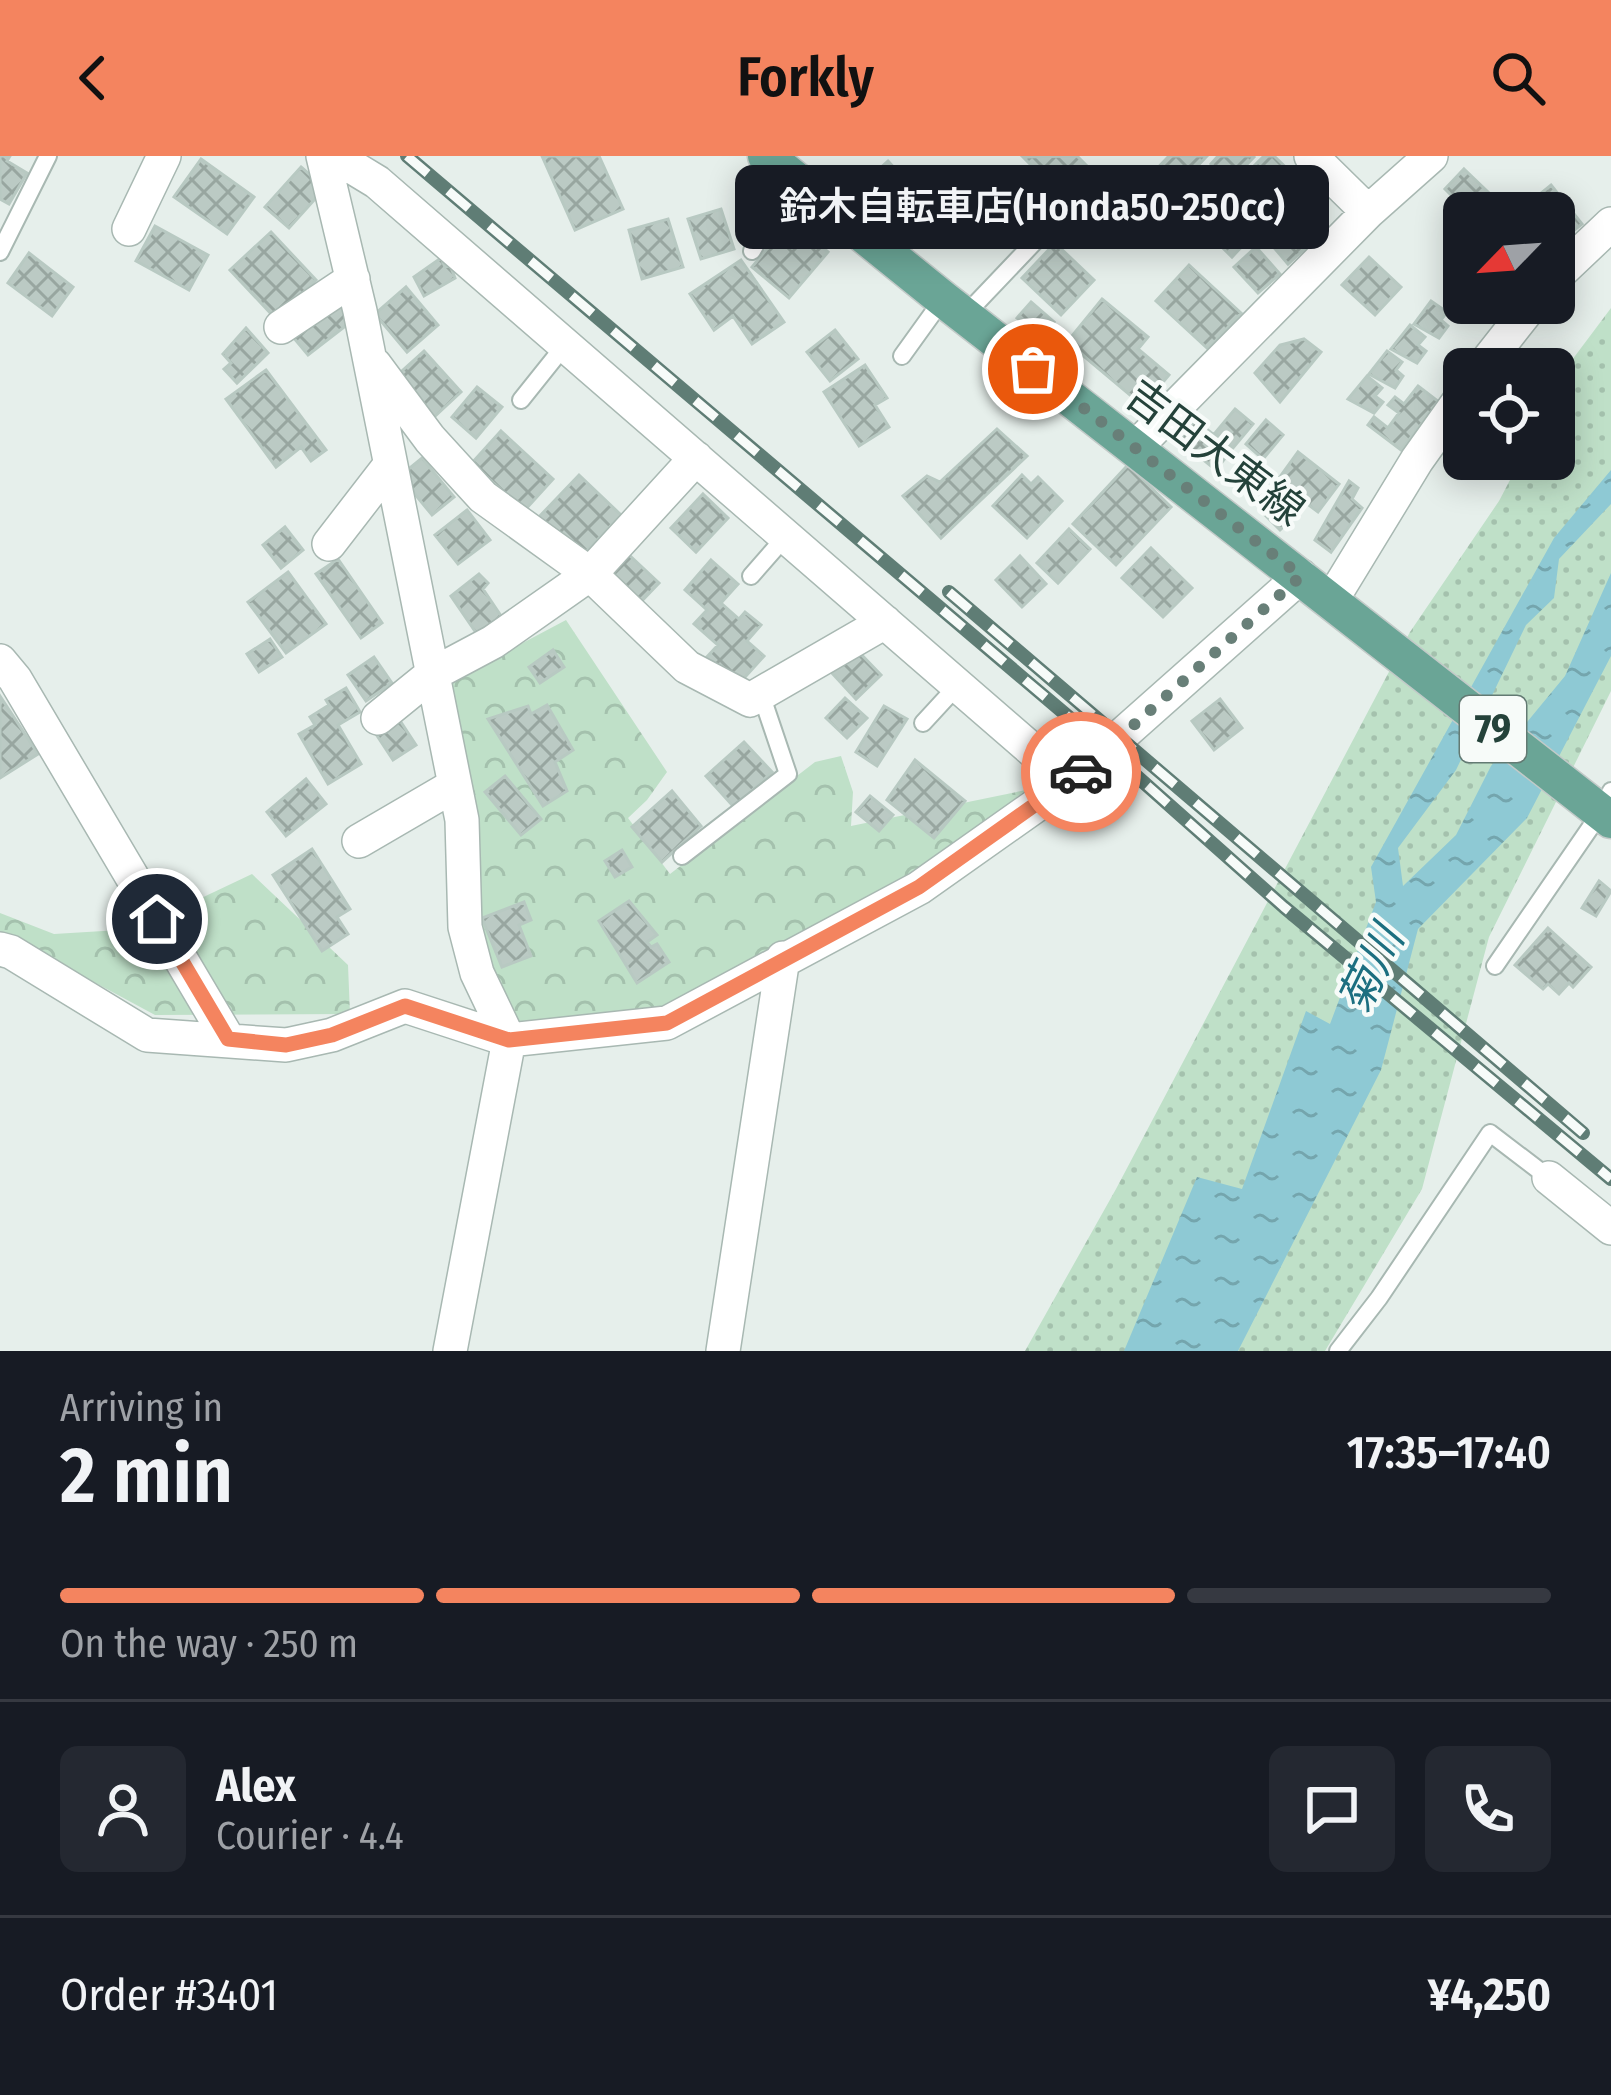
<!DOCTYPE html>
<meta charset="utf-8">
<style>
body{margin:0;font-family:"Fira Sans Condensed","Noto Sans JP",sans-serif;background:#242831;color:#f1f3f6;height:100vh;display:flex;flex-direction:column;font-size:45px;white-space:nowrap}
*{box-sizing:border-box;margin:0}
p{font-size:39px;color:#9ea1a6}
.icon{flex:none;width:66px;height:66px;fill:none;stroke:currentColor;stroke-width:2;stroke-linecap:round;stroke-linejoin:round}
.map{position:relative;height:1195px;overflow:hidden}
.details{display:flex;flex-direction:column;background:#171b24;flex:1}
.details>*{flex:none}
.needle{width:78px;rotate:245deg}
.tools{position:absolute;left:1443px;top:36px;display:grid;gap:24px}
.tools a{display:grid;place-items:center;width:132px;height:132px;border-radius:18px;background:#171b24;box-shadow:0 6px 30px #0003;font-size:60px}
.pin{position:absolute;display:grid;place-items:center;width:102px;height:102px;color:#fff;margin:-51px;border:6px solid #fff;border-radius:50%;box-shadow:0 3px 12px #0007}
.courier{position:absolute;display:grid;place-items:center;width:120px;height:120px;margin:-60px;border:9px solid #f4845f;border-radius:50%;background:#fff;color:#222;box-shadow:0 3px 15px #0007}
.bubble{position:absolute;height:84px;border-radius:18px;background:#171b24;box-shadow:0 6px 30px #0003;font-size:39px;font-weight:600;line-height:84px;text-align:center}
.headline em{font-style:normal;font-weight:600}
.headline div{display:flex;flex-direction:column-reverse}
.headline{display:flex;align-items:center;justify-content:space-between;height:204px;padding:0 60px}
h1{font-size:78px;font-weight:600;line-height:90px}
.bar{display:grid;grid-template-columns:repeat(4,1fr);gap:18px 12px;align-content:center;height:144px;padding:0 60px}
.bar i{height:15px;border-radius:9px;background:#363941}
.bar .active{background:#f4845f}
.bar p{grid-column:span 4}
.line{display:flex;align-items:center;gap:30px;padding:0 60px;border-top:3px solid #363941}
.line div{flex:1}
.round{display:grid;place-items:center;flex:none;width:126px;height:126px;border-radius:18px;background:#242831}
header{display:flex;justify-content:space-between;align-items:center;height:156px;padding:0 60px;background:#f4845f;color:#111;font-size:54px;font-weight:600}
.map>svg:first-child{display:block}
.grass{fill:url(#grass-dots)}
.forest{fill:url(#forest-crowns)}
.water{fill:url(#water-ripples)}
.building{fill:url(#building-cross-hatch);stroke:#b8c9c2;stroke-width:3}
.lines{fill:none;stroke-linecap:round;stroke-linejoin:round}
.lane-casing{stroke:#a8b8b2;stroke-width:20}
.street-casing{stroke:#a8b8b2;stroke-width:36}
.primary-casing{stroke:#c2cac8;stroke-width:39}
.lane{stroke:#fff;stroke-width:16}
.street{stroke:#fff;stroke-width:33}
.primary{stroke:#6aa596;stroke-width:36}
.rail-casing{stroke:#5f7d75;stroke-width:14}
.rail{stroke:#f7fbf9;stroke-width:9;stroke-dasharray:27;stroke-linecap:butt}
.done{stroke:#687f78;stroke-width:12;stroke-dasharray:0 21.6}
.route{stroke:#f4845f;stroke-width:15}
.labels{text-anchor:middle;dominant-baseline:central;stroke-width:9;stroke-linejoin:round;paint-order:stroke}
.shield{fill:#f7fbf9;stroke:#637a73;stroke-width:3}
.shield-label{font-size:39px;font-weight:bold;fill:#24423a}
.street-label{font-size:42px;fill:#24423a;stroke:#f7fbf9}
.water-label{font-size:45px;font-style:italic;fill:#1c6f80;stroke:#f7fbf9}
</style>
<header><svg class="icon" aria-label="back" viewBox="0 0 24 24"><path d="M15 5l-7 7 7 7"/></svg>Forkly<svg class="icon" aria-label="search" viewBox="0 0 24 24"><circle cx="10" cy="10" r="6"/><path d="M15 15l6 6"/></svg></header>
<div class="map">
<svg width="1611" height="1195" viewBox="0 0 1611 1195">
<defs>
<pattern id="grass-dots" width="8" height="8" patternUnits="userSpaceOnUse" patternTransform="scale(3)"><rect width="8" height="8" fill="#bfe0c8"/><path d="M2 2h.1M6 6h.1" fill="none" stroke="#a4c1ad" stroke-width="1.8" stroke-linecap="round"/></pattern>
<pattern id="forest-crowns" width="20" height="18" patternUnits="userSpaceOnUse" patternTransform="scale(3)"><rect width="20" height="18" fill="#bfe0c8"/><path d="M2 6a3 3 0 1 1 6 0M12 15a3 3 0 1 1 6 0" fill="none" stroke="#a4c1ad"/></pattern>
<pattern id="water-ripples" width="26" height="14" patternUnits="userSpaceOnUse" patternTransform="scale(3)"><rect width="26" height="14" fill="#8ec9d4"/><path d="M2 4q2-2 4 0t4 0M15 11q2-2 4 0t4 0" fill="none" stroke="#74a5ad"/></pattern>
<pattern id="building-cross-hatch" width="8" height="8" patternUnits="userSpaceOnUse" patternTransform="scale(3)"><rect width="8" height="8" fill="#bbcac4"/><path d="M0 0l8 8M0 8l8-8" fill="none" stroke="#98a6a0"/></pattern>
</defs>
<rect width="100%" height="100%" fill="#e6efeb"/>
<path class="grass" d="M1611,152V535L1489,781L1422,1033L1325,1195H1025L1116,1033L1410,476L1499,345L1521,303H1554V238L1572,204Z"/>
<path class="forest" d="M566,464L667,616L647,644L628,662L670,718L815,606L841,600L853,636L851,670L1026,634L895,737L668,856L519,867L483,800L445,528Z
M252,718L348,809L350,858L155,859L14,783L0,780V757L54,778L136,773Z"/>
<path class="water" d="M1611,314V348L1559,403L1554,442L1526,469L1456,614L1398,692L1403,730L1456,679L1491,610L1565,520L1611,417V500L1527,662L1418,773L1381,914L1238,1195H1124L1197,1021L1242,1033L1306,855L1330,868L1376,746L1371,711L1554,382Z"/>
<path class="building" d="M0,0H10L7,5L27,17L9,48L0,43Z
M542,0H599L623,53L575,74Z
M1077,0L1089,12L1062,40L1023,1Z
M1169,0H1207L1168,41L1148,22Z
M1218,0H1253L1254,1L1230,26L1211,8Z
M1264,0H1274L1307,32L1275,65L1236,28Z
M201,3L254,41L227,78L174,41Z
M888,5L922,43L893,69L859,31Z
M301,11L325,32L289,72L265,51Z
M1464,13L1488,36L1468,56L1445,33Z
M1205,18L1226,40L1221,45L1240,63L1234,70L1248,84L1232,101L1177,47Z
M1551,29L1582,68L1554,90V57L1519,55Z
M1099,38L1129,65L1107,89L1077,62Z
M721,53L734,93L701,103L688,63Z
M1286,62L1310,88L1288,108L1265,81Z
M668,63L683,111L642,123L629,74Z
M791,64L828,96L789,142L752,111Z
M155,70L208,99L189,134L136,105Z
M271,76L316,124L276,163L230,114Z
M1055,87L1094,124L1061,159L1022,122Z
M1256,91L1280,118L1258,137L1234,111Z
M29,97L73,131L52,160L8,127Z
M1369,101L1401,131L1375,159L1342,129Z
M441,102L445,111L450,109L455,122L424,140L414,121Z
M741,104L784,166L752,188L733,160L714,174L690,138Z
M1189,109L1241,157L1208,193L1156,145Z
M406,131L438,169L407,196L375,158Z
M344,139L352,165L308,199L293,181Z
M1102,143L1148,181L1138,193L1169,219L1143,250L1067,186Z
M1431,145L1447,156L1441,164L1448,170L1439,182L1414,168Z
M1031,146L1054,166L1040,182L1017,162Z
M1410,169L1425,181L1418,189L1426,195L1417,207L1391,193Z
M246,172L268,197L237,227L224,213L231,207L223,198Z
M835,174L858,203L830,225L807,196Z
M1304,183L1321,196L1280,246L1255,217L1280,189Z
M424,195L461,236L431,264L393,223Z
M1387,195L1402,206L1396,214L1403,220L1395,232L1369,218Z
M865,209L887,242L875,249L889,271L859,290L824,236Z
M266,214L326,294L311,305L301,291L276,311L226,243Z
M1367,220L1382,232L1375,240L1383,246L1374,257L1348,243Z
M1418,230L1439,246L1401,294L1368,269L1374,261L1388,272L1399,257L1388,249L1395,241L1404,248Z
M477,231L502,251L476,282L452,261Z
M1235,253L1253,268L1233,292L1215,277Z
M1195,264L1232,293L1216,314L1179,284Z
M1266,264L1283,279L1263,303L1246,288Z
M997,273L1027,300L941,382L903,340L927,320L940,326Z
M501,275L553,323L524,355L472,307Z
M1298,296L1339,328L1318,356L1277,325Z
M422,302L454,341L432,359L400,320Z
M1128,309L1171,351L1116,409L1073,368Z
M579,319L621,359L580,402L538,362Z
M1022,319L1031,328L1038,321L1062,345L1027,382L993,350Z
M1349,325L1358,332L1352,343L1362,352L1331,396L1315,384Z
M703,338L728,362L696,396L671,372Z
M1277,341L1296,359L1280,374L1262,356Z
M467,354L490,384L458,408L435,379Z
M285,371L303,394L281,412L263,389Z
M1069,373L1090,393L1058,427L1037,407Z
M1151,392L1192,432L1163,461L1122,422Z
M627,397L659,427L639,448L607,418Z
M1020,400L1046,428L1022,451L996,424Z
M338,403L382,467L361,482L316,418Z
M711,404L738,428L721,447L739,463L745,456L761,469L747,485L764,500L737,530L706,502L718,489L694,468L707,454L685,434Z
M288,416L326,468L286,497L248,446Z
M479,418L488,427L483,433L501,460L477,478L451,440Z
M270,483L282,501L259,516L247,498Z
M856,493L881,519L856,543L832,517Z
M553,494L564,511L540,527L529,511Z
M374,501L392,527L366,545L348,519Z
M346,532L360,556L338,569L361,608L328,628L299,578L315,569L310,561L329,549L326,544Z
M0,540L38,598L0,622Z
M845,542L867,562L847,582L826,562Z
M1220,543L1242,572L1214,594L1192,565Z
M547,549L573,594L555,606L567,635L543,650L488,563L528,550L531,558Z
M884,550L907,563L877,610L856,596Z
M395,557L416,589L393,604L372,572Z
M744,586L772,616L734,651L706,620Z
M915,604L965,645L934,682L887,644Z
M505,620L541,663L521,679L485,636Z
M306,623L326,648L286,680L267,656Z
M672,635L701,670L662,706L632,671Z
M870,640L893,659L879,675L856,656Z
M312,693L350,753L337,761L348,778L322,795L273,719Z
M622,694L632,711L615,721L605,705Z
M1599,725L1611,735L1596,760L1582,752Z
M629,745L657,779L647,786L651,791L657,788L669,806L637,827L599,765Z
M524,746L531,764L519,769L531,800L502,811L482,762Z
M1548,772L1591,811L1573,831L1569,827L1559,838L1548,828L1543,833L1515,809Z"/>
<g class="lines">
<defs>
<path id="lane" d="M752,95L794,23
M0,96L48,0
M965,159L1063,56
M902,200L943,143
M521,244L565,189
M751,420L786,380
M923,567L958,529
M682,700L788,618L761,538
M1495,810L1601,656L1611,635
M1338,1195L1379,1142L1490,977L1549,1022"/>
<path id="street" d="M323,0L360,155L462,664L465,771L477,817L509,884L450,1195
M334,0L377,26L1069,626
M1311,0L1368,56
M129,73L164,0
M1554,122L1611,68
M281,171L353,123
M375,209L430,283L483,341L590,418L687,511L750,544L885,466
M1481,213L1533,147
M1134,293L1368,56L1431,0
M329,388L390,309
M1331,445L1417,304L1464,238
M0,505L15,523L228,883
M378,562L431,519L493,486L590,418L696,302
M359,685L455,629
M0,793L11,796L147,879L286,889L332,879L405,850L509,884L667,867L919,732L1069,626L1301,420
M1549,1022L1611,1072
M723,1195L783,802"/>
<path id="primary" d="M766,0L943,143L1611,664"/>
</defs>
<use href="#lane" class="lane-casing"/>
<use href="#street" class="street-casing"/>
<use href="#primary" class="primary-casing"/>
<use href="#lane" class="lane"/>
<use href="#street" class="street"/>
<use href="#primary" class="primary"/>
<defs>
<path id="rail" d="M407,0L1097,585L1284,751L1611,1023
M949,436L1583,977"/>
</defs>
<use href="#rail" class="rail-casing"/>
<use href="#rail" class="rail"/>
</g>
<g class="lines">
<path class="done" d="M1033,213L1301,420L1081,616"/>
<path class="route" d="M157,763L228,883L286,889L332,879L405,850L509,884L667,867L919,731L1081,616"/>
</g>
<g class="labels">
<rect class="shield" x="1460" y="540" width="66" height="66" rx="9"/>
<g class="shield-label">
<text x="1493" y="573">79</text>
</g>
<g class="street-label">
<text transform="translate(1215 297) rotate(37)">吉田大東線</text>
</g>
<g class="water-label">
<text transform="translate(1371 814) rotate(-64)">菊川</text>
</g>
</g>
</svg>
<div class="tools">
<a><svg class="needle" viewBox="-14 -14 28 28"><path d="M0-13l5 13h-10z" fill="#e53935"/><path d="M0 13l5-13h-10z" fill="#9ea1a6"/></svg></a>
<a><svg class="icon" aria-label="locate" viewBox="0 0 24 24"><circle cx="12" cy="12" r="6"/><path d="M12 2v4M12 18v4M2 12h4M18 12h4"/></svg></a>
</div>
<div class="pin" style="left:1033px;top:213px;background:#ea580c"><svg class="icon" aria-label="bag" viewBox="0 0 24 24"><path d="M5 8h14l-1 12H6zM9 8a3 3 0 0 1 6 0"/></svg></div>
<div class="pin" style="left:157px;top:763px;background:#1f2937"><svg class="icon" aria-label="home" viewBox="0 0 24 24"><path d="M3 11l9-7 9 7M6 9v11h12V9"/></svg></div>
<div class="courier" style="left:1081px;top:616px"><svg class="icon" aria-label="car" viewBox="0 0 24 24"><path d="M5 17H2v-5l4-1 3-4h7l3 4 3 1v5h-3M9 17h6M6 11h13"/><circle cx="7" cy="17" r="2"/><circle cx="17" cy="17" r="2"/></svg></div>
<div class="bubble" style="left:735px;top:9px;width:594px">鈴木自転車店(Honda50-250cc)</div>
</div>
<section class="details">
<div class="headline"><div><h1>2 min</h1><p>Arriving in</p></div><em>17:35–17:40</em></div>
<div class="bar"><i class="active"></i><i class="active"></i><i class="active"></i><i></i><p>On the way · 250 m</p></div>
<div class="line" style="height:216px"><a class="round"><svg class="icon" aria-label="person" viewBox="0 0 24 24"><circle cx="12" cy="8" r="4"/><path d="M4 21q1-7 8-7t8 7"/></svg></a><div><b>Alex</b><p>Courier · 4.4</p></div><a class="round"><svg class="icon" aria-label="chat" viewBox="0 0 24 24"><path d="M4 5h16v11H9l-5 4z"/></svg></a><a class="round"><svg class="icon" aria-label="phone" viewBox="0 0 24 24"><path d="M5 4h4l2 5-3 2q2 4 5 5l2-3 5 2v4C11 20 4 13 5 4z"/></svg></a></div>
<div class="line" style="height:156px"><div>Order #3401</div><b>¥4,250</b></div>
</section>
